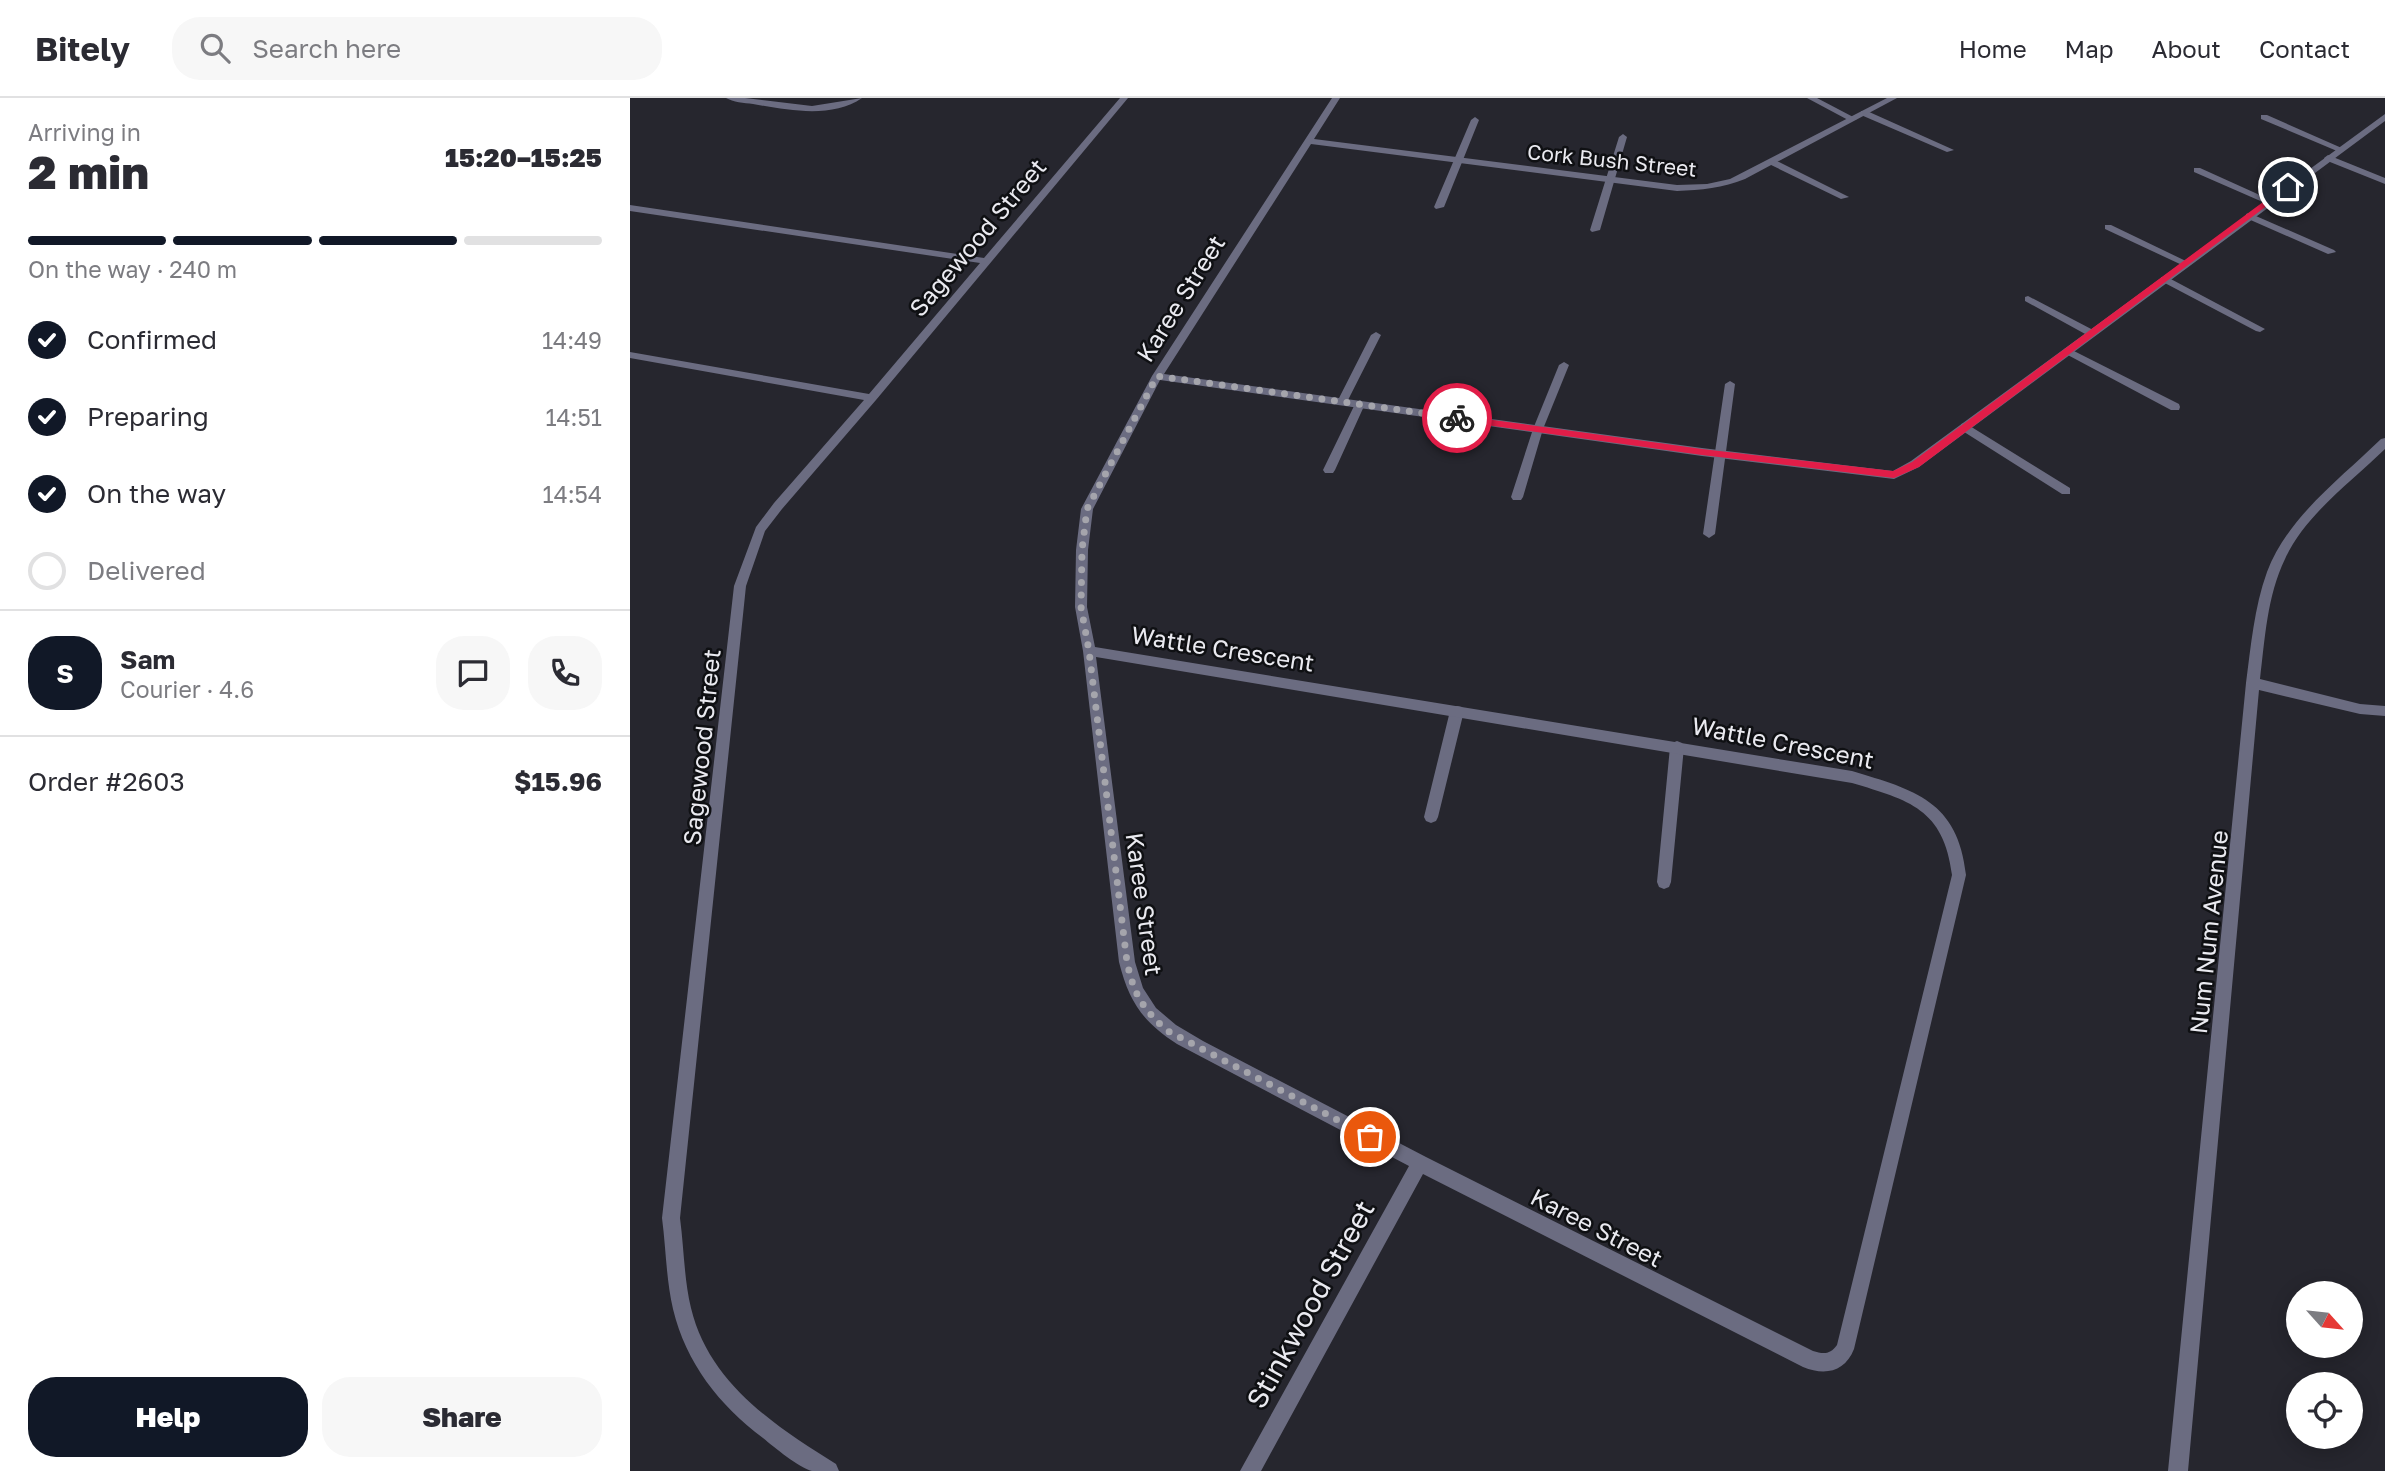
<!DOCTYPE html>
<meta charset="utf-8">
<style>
body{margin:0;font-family:"Golos Text",sans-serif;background:#f7f7f7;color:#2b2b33;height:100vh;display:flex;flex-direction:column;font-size:26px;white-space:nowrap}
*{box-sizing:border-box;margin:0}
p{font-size:23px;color:#7c7c81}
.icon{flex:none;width:38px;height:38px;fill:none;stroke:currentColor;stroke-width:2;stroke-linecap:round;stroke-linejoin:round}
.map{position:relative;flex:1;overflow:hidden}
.side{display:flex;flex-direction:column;background:#fff;width:630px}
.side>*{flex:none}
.needle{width:46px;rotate:117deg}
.fabs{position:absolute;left:1656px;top:1183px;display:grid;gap:14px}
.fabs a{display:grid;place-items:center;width:77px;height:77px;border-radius:50%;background:#fff;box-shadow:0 4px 18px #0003;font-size:35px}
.pin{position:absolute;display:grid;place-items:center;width:60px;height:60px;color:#fff;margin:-30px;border:4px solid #fff;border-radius:50%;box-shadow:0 2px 7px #0007}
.courier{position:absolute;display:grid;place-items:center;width:70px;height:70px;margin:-35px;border:5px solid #e11d48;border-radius:50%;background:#fff;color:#222;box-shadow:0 2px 9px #0007}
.headline em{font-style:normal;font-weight:800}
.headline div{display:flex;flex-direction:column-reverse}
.headline{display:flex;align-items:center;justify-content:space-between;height:119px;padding:0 28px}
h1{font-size:46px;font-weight:800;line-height:52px}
.bar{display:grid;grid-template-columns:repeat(4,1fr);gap:10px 7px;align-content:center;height:84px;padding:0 28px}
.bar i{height:9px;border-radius:5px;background:#e1e1e2}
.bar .active{background:#111827}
.bar p{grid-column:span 4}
.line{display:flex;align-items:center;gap:18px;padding:0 28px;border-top:2px solid #e1e1e2}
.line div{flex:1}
.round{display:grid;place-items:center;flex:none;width:74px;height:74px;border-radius:28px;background:#f7f7f7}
ol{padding:0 28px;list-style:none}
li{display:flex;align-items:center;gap:21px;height:77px}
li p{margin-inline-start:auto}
li .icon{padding:7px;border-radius:50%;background:#111827;color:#fff;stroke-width:4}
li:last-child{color:#7c7c81}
li i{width:38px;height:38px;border:4px solid #e1e1e2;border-radius:50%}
.cta{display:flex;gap:14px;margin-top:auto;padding:14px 28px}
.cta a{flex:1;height:80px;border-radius:28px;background:#111827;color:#fff;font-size:28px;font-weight:800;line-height:80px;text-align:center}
.cta a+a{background:#f7f7f7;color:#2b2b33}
header{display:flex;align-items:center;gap:42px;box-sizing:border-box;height:98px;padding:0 35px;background:#fff;border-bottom:2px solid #e1e1e2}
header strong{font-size:33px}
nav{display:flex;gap:38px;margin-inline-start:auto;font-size:24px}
.search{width:490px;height:63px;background:#f7f7f7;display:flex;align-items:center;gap:18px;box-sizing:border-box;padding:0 24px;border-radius:28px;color:#7c7c81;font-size:26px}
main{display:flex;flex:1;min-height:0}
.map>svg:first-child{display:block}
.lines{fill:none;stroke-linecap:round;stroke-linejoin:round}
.lane{fill:#6b6c81;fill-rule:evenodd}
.street{fill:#6b6c81;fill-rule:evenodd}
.route{fill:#e11d48}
.done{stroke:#a5a5ac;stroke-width:7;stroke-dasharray:0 12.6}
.labels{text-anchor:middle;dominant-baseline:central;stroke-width:5;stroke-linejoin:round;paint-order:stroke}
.far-street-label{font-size:21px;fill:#eaeaf0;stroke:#0f1013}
.street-label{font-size:24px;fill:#eaeaf0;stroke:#0f1013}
.near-street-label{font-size:28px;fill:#eaeaf0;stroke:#0f1013}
</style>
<header>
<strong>Bitely</strong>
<div class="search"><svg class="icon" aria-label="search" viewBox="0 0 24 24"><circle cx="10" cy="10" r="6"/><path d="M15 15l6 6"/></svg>Search here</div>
<nav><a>Home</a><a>Map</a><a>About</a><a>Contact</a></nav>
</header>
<main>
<section class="side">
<div class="headline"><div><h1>2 min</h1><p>Arriving in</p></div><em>15:20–15:25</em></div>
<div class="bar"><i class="active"></i><i class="active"></i><i class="active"></i><i></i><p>On the way · 240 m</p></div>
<ol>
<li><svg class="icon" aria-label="check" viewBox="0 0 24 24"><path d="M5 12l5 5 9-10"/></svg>Confirmed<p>14:49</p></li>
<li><svg class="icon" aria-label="check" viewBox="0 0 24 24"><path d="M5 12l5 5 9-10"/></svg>Preparing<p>14:51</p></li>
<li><svg class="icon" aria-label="check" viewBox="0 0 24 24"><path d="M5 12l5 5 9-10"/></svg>On the way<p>14:54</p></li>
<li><i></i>Delivered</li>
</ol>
<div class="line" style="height:126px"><b class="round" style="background:#111827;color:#fff">S</b><div><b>Sam</b><p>Courier · 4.6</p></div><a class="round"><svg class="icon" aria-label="chat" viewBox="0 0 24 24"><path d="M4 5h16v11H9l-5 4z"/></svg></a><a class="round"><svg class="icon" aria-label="phone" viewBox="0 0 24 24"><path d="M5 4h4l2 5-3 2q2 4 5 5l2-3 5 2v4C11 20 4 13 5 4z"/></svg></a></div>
<div class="line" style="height:91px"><div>Order #2603</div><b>$15.96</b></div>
<div class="cta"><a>Help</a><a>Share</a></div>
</section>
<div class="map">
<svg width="1755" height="1373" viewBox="0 0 1755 1373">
<rect width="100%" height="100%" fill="#26262e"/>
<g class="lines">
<path class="lane" d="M1177,0H1187L1227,21L1220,23Z
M1231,13H1237L1324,52L1317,54L1231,17Z
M1631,17H1637L1714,51L1707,53L1631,21Z
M845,19L849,22L814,109L806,111L804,109L841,22Z
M993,36L997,39L970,132L962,134L960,132L989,39Z
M1698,57L1755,80V86L1695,62L1694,60Z
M1139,62H1145L1219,99L1211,101L1139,66Z
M1564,70H1570L1643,103L1635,105L1564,74Z
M1619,115L1704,152L1706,154L1698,156L1616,120V116Z
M1475,127H1481L1560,165L1552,167L1475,131Z
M1531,179H1537L1635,231L1630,234L1626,233L1531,183Z
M1398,198L1465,233L1466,235L1465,237H1457L1395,203V199Z
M746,234L751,237L717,304L716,307H708L707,304L741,237Z
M1438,250L1549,306L1550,309L1549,312H1541L1434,255V251Z
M934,264L939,267L913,331L893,399L891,402H883L881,399L903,331L929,267Z
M1100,283L1105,286L1085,436L1079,440L1073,436L1095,286Z
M730,302L735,306L705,372L703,375H695L693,372L725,306Z
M1335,325L1440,390V396H1432L1331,332V326Z
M827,608L832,609L834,613L808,719L806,723L801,725L796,723L794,719L820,613L822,609Z
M1047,643L1052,645L1054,649L1041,784L1039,789L1034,791L1029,789L1027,784L1040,649L1042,645Z"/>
<path class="street" d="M96,0H115L182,8L232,0C202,21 157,12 123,6C114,5 103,4 96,0Z
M490,0H498L246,302L152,411L135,433L116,488L50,1120C54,1150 54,1181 61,1210C79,1285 145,1328 206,1366L209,1373C201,1373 190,1373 182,1373C169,1370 144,1349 133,1340C89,1307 56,1265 43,1211C36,1181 36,1150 32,1120L104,488L126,429L144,405L234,302L0,260V254L239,296L350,165L0,113V107L354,160Z
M702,0H710L684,41L1047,87L1077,86L1100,81L1257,0H1267L1115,81C1093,90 1071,92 1047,93L681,46L534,276L1072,350L1263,373L1281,363L1755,16V23L1289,369L1264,381L1072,358L530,282L463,411L458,452L457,509L465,549L1222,673C1285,692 1328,703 1336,777L1224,1251C1215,1274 1195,1278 1173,1269L793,1076L631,1373H610L779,1068L547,946C513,924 499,904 489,864L453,553L445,509L446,452L451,411L522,278ZM466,559L1222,685C1279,702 1314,711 1322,777L1207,1247C1200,1257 1193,1256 1183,1253L796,1059L573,943L546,927L526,910L513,890L505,864Z
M1755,340V351C1721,384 1675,417 1655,461C1637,498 1635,541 1630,581L1730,606L1755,608V618L1730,616L1629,592L1558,1373H1538L1616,585C1621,548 1624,510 1637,474C1657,420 1710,381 1751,341Z"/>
</g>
<path class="route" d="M1656,87L1662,89L1289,369L1264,380L1072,357L827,323L823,320L827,317L1072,351L1263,373L1282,364Z"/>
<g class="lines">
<path class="done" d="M740,1039L536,932C512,909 504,897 497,864L459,553L451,509L452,452L457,411L527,278L827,320"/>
</g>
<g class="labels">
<g class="far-street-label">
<text transform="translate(982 62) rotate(6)">Cork Bush Street</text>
</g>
<g class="street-label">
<text transform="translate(347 139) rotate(-50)">Sagewood Street</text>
<text transform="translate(550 200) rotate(-58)">Karee Street</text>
<text transform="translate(593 550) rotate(9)">Wattle Crescent</text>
<text transform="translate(1153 644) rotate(11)">Wattle Crescent</text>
<text transform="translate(71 649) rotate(-84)">Sagewood Street</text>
<text transform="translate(515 806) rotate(82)">Karee Street</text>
<text transform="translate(1578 834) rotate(-84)">Num Num Avenue</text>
<text transform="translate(967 1129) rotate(27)">Karee Street</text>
</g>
<g class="near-street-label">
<text transform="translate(680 1206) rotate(-61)">Stinkwood Street</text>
</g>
</g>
</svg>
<div class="fabs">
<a><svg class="needle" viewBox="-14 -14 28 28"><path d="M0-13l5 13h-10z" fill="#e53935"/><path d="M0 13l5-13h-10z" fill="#7c7c81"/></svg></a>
<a><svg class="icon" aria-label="locate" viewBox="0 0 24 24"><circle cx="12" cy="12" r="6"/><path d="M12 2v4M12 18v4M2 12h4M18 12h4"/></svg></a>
</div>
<div class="pin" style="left:740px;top:1039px;background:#ea580c"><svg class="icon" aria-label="bag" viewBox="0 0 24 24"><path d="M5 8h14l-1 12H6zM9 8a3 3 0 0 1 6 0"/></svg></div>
<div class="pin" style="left:1658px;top:89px;background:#1f2937"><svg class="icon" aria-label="home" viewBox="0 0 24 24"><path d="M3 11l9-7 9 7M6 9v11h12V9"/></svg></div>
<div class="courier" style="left:827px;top:320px"><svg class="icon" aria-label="bike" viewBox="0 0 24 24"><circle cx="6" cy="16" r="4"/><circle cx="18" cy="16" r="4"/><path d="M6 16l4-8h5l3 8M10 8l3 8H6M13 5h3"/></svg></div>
</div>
</main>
